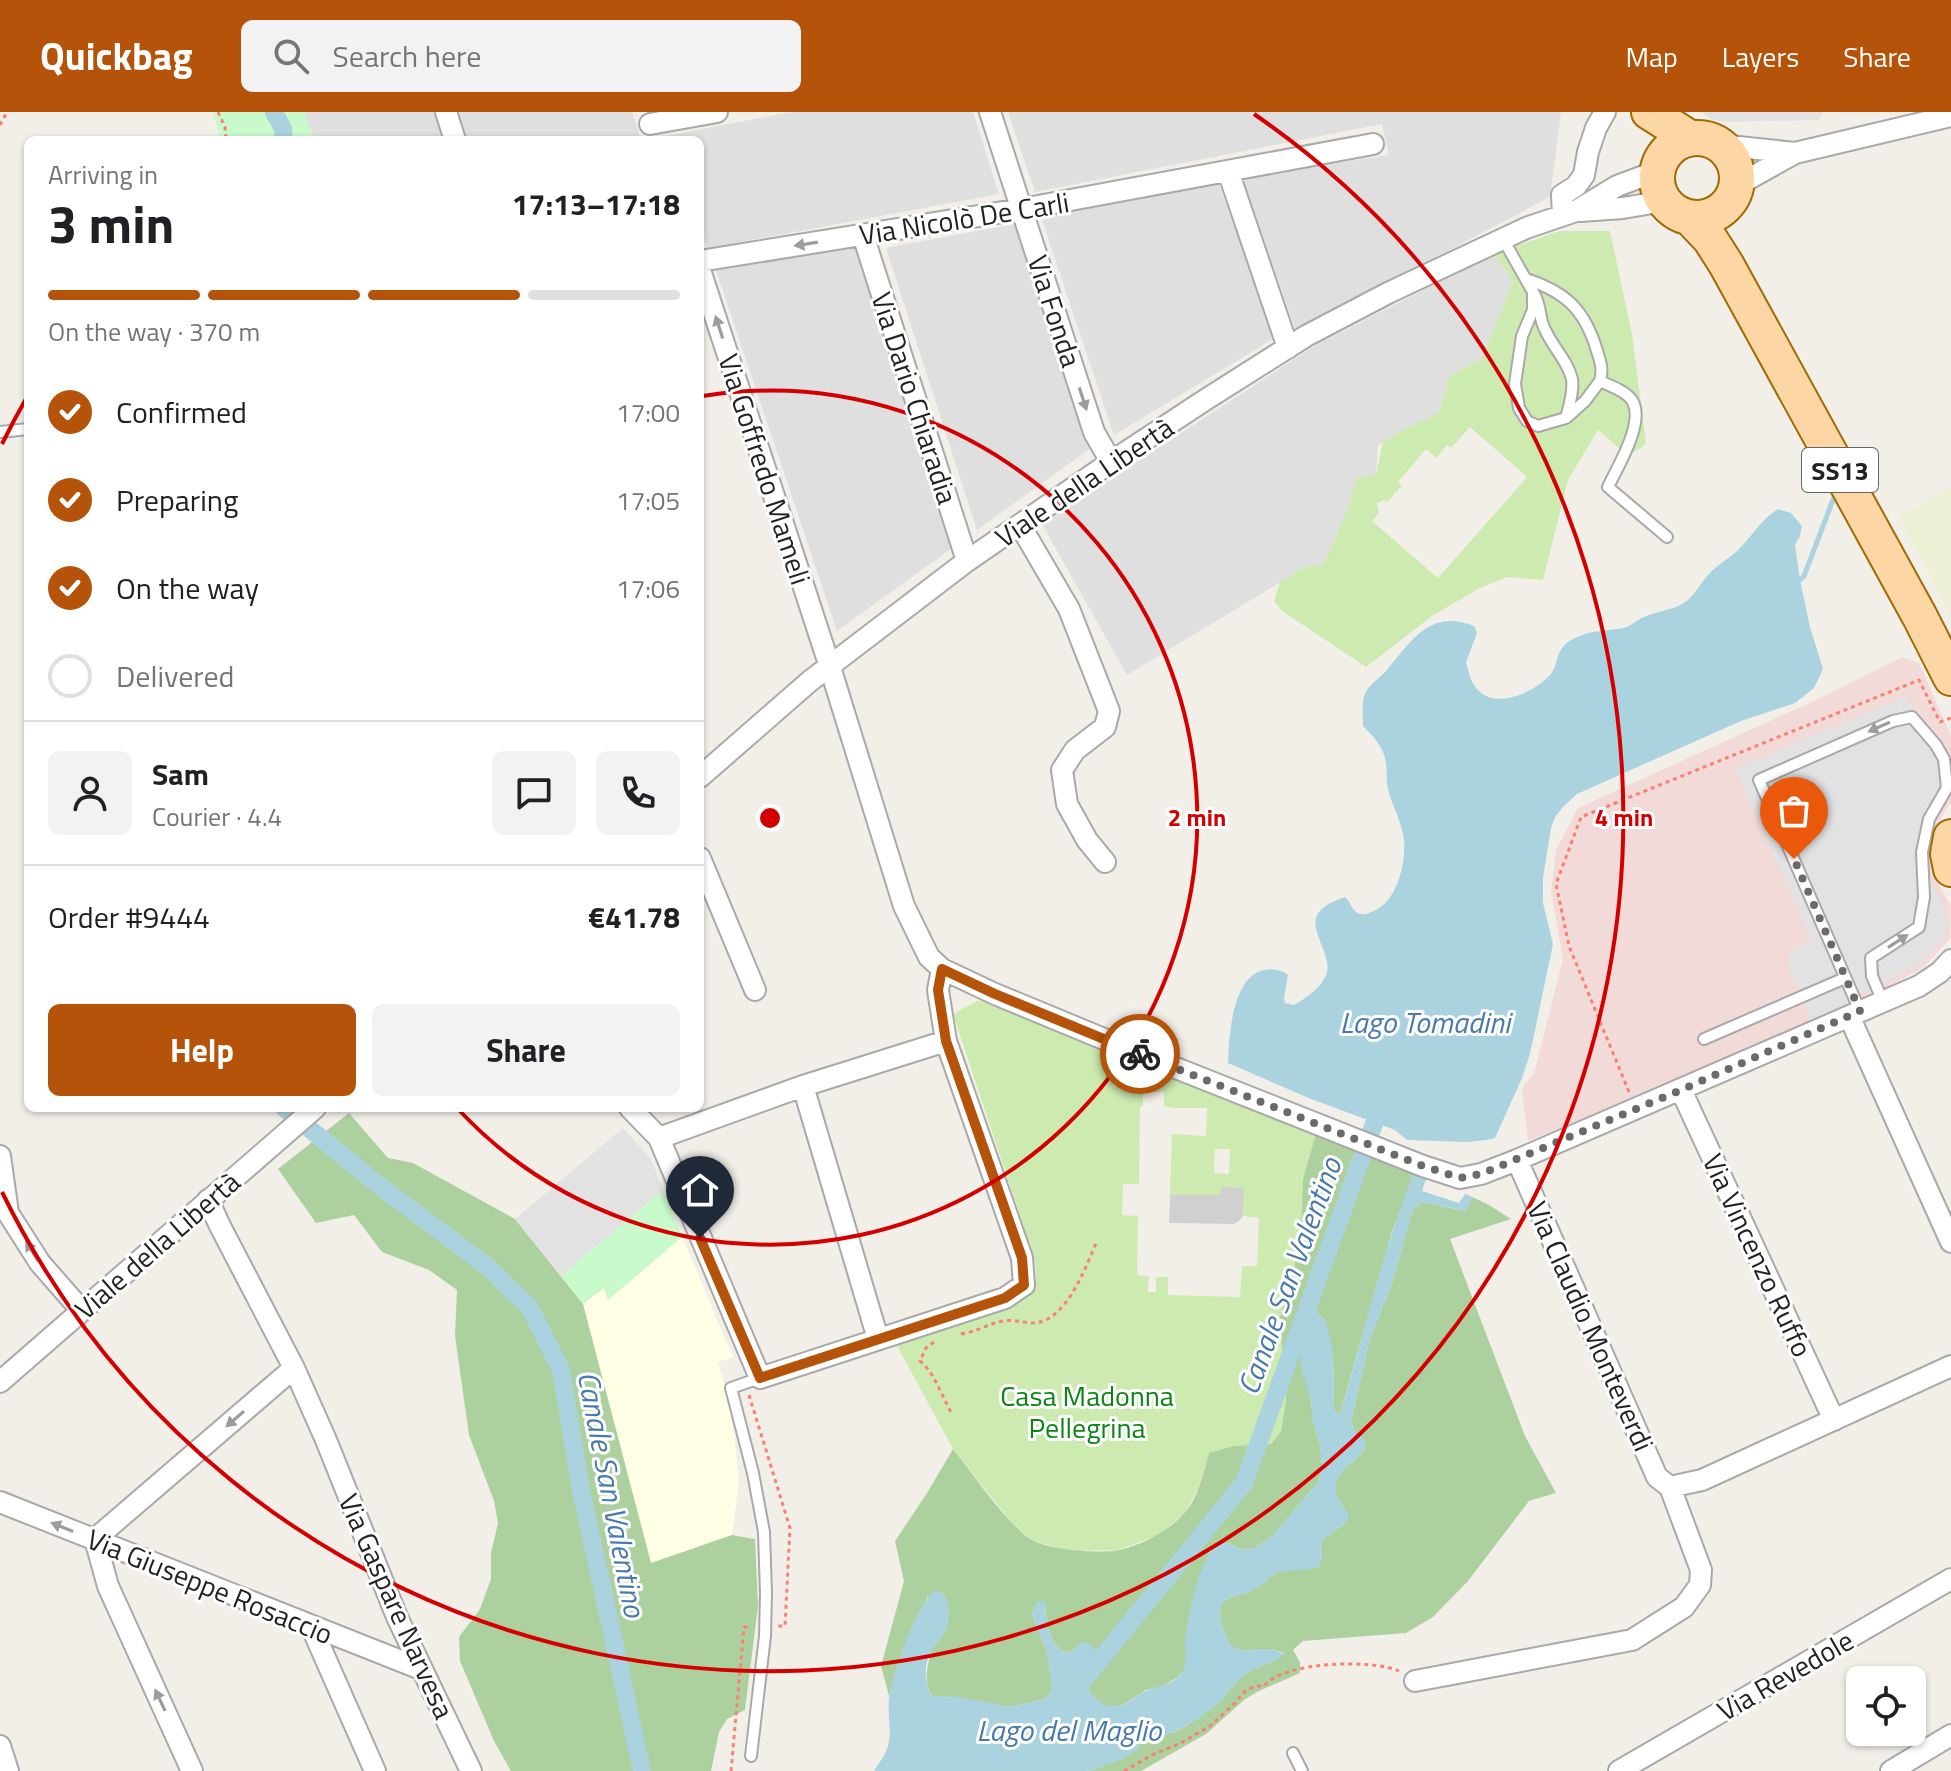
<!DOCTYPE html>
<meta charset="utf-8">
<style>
body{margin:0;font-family:"Titillium Web",sans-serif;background:#f2f2f2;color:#202124;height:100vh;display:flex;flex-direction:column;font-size:30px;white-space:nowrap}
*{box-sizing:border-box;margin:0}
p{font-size:26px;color:#757577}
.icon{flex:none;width:44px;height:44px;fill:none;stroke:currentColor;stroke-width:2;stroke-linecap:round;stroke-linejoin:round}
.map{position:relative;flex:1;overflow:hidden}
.panel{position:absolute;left:24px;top:24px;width:680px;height:976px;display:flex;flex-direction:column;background:#fff;border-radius:12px;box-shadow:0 2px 6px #0004}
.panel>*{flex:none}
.buttons{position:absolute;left:1846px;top:1554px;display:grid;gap:16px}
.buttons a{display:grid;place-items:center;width:80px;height:80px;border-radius:12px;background:#fff;box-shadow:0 2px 6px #0004;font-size:40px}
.pin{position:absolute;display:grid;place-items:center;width:68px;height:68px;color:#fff;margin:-82px -34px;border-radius:50% 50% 50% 0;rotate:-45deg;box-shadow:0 0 8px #0007}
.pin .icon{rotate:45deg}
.courier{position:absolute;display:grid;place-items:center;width:80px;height:80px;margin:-40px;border:6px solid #b45309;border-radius:50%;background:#fff;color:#222;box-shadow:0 2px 10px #0007}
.summary em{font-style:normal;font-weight:700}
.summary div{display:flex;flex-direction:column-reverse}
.summary{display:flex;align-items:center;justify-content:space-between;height:136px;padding:0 24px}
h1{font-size:52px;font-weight:700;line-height:60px}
.bar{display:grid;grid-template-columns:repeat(4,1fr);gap:12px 8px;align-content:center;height:96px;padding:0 24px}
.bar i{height:10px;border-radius:6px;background:#e0e0e0}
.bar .on{background:#b45309}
.bar p{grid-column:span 4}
.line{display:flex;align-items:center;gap:20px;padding:0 24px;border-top:2px solid #e0e0e0}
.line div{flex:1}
.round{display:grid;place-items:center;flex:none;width:84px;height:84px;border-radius:12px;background:#f2f2f2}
ol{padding:0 24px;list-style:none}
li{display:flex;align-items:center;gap:24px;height:88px}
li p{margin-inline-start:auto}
li .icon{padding:8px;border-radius:50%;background:#b45309;color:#fff;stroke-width:4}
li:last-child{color:#757577}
li i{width:44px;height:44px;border:4px solid #e0e0e0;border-radius:50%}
.action{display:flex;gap:16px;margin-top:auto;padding:16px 24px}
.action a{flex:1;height:92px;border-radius:12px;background:#b45309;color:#fff;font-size:32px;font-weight:700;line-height:92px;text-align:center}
.action a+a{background:#f2f2f2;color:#202124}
header{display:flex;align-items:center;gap:48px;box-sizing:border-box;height:112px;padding:0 40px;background:#b45309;color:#fff}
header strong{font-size:38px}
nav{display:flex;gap:44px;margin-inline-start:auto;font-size:28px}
.search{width:560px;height:72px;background:#f2f2f2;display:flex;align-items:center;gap:20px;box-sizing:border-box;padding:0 28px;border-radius:12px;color:#757577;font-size:30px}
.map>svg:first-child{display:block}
.residential{fill:#e0dfdf}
.commercial{fill:#f2dad9}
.education{fill:#ffffe5}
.religious{fill:#d0d0d0}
.farmland{fill:#eef0d5}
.grass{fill:#cdebb0;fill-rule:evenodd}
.forest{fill:#add19e}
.park{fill:#c8facc}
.parking{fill:#e2e2e2}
.water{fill:#aad3df}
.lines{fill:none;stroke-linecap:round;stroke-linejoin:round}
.stream{stroke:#aad3df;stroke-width:5}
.canal{stroke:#aad3df;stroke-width:18}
.lane-casing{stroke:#a9a9a9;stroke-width:14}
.street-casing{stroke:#a9a9a9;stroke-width:24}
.primary-casing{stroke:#a06b00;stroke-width:38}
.path{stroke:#fa8072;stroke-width:3;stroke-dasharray:4 4;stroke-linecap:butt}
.lane{stroke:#fff;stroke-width:10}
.street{stroke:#fff;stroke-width:20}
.primary{stroke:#fcd6a4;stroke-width:34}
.oneway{fill:#9c9c9c}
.done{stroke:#6b6a68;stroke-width:8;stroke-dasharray:0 14.4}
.route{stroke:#b45309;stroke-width:10}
.ring{fill:none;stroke:#d40000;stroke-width:4}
.labels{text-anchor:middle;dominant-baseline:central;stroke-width:6;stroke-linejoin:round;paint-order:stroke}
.shield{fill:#fff;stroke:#646464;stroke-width:2}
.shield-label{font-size:26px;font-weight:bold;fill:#222}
.street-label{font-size:28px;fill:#222;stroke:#fff}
.park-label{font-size:28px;fill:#0c8416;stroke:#fff}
.water-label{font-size:30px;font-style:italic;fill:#4a7aab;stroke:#fff}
.centre{fill:#d40000;stroke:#fff;stroke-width:4}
.ring-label{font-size:24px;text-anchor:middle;font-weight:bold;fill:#d40000;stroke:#fff;stroke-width:6;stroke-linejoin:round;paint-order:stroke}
</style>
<header>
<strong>Quickbag</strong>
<div class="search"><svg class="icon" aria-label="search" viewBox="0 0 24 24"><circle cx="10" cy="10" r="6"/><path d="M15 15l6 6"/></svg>Search here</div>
<nav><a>Map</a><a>Layers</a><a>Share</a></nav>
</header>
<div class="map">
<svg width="1951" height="1659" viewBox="0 0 1951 1659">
<rect width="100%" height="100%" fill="#f2efe9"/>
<path class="residential" d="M304,0H433L443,28H314Z
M458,0H632L641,28H467Z
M791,0H973L999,82L708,136L700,114V28H667L665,24Z
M1008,0H1561L1550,85L1296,219L1242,65L1389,43L1382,12L1035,80Z
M1219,73L1275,226L1114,323L1041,105Z
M1015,112L1091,336L977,418L886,136Z
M855,135L952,436L837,519L716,158Z
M1494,142L1513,169L1481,248L1450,263L1439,300L1378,333L1376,363L1356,366L1349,393L1324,452L1307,454L1127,563L1042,412L1316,233Z"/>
<path class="commercial" d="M1902,545L1919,551L1951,624V690L1942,704L1931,731L1932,760L1951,794L1950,827L1923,856L1811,915L1680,969L1528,1029L1522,977L1534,961L1563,847L1551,779L1556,738L1578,696L1816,588Z"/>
<path class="education" d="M682,1125L733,1245L718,1250L727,1282L735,1329L739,1371L732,1423L651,1451L583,1192L604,1175L609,1187Z"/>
<path class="religious" d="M1221,1075H1244V1096L1243,1104L1239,1109L1234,1112L1169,1111L1170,1083H1220Z"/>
<path class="farmland" d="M1951,376V504L1898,404Z"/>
<path class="grass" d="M1559,119H1610L1632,222L1646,332L1628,344L1598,318L1568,368L1543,468L1507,465L1478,477L1432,504L1366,555L1282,499L1274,489L1280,470L1307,454L1324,452L1349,393L1356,366L1376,363L1383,329L1439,300L1450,263L1481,248L1513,169L1494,142ZM1470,315L1527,365L1438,466L1372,409L1379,401L1377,391L1384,388L1387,390L1402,374L1398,370L1426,337L1436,346L1447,333L1451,336Z
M977,889L992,891L1317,1018L1303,1067L1301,1120L1292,1168L1280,1205L1286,1288L1281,1319L1271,1332L1233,1334L1209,1341L1199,1374L1185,1402L1158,1423L1118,1438L1069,1439L1034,1429L1016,1416L953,1337L896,1232L1021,1189C1036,1173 1038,1168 1034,1146L953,902ZM1143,980H1164V994L1173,996H1207L1206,1024L1172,1022L1170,1083H1220L1222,1075L1244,1076L1243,1104L1259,1106L1257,1154H1242L1240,1185L1168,1183V1165H1156V1180H1148L1149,1165L1137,1163L1138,1104L1122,1103L1123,1072H1139L1140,995L1143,994ZM1215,1037H1230L1229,1062L1214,1061Z"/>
<path class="forest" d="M349,1001L388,1046L413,1051L515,1107L583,1192L651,1451L732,1423L755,1427L758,1494L745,1598L727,1607L719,1620L711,1659H511L494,1629L460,1549L459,1525L480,1497L491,1467V1441L498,1411L494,1389L469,1323L455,1224L457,1178L429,1158L382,1140L354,1103L316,1111L278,1057Z
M1317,1018L1414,1061L1392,1120L1340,1302L1334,1299L1333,1241L1316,1200L1304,1211L1299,1229L1311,1287L1313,1311L1320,1332L1322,1353L1319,1369L1272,1425L1255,1436L1241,1438L1228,1431L1210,1438L1185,1530L1186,1547L1184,1558L1178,1565L1163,1574L1146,1578L1126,1591L1119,1594L1108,1595L1095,1588L1087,1575L1086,1566L1091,1554L1074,1538L1066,1541C1048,1533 1046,1508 1045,1491L1032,1503L1047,1540L1052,1573L1050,1582L1045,1587L1012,1595L932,1584C921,1567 930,1552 931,1535C933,1519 929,1500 928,1484C912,1517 898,1549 889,1584L881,1554L904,1469L895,1429L927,1381L953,1337C971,1359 1011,1418 1034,1429C1052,1438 1098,1442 1119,1438C1140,1434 1168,1419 1183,1403C1198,1388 1203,1361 1209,1341L1233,1334L1271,1332L1281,1319L1286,1288L1280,1205L1292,1168L1301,1119L1303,1067Z
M1472,1085L1489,1093L1511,1107L1450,1127L1525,1324L1556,1381L1529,1389L1468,1469L1433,1505L1406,1521L1303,1529L1293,1538L1300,1550V1561L1257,1580L1244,1588L1206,1622L1141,1659H1086L1101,1655L1138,1637L1142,1617L1148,1615L1172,1621C1190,1612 1210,1600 1224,1585C1231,1577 1236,1568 1245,1562C1256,1555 1276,1550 1284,1541L1271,1537H1258L1248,1539L1236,1537L1230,1533L1223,1518L1219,1503L1222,1491L1229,1486L1248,1480L1263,1472L1276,1460L1318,1455L1322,1446V1428L1344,1412L1342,1394L1336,1383L1335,1371L1339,1362L1365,1338L1355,1321L1351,1309L1370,1226L1392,1171L1413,1097L1423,1090L1465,1099Z"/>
<path class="park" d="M213,0H304L314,28H220Z
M663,1078L682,1125L608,1188L604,1176L583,1192L561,1164Z"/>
<path class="parking" d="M1701,0H1823L1819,8L1723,10L1711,7Z
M1907,584L1951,670L1925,728L1926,759L1943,795L1948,811L1944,825L1921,850L1811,910L1798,873L1790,860L1788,846L1795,835L1812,828L1735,657Z
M623,1016L651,1047L663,1078L561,1164L515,1107Z"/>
<path class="water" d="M1778,397L1791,401L1802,414L1800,424L1795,433L1800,468L1810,515L1823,557L1814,576L1795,591L1741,609L1577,682L1563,695L1555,705L1551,716L1543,766V791L1553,832L1530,942L1522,966L1495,1026L1487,1028L1467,1030L1407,1028L1395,1018L1311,987L1228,951C1229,924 1232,863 1265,858C1273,856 1282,858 1288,863L1284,886L1285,891L1294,893C1306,886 1321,876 1326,863C1335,843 1302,814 1322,797C1328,791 1337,788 1345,785C1350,789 1351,796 1356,800C1361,804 1368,802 1374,799C1397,789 1406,752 1404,728C1402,711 1394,697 1389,681C1386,671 1387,660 1386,650C1383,634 1373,624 1363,614C1363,603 1361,592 1365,582C1369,572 1379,567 1386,559C1411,529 1430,496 1474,514L1477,521L1466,550C1468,557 1470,567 1474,573C1490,600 1532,582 1549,564C1561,552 1552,537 1575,526C1590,518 1607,519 1623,516C1631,515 1636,508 1644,505C1657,499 1670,499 1684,491C1693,485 1700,472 1708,463C1716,454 1726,448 1736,440C1751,426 1760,408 1778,397Z
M1414,1061L1427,1065L1422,1079L1459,1091L1465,1082L1472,1085L1466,1099L1423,1090L1413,1097L1392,1171L1370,1226L1351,1309L1355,1321L1365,1327V1338C1339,1362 1323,1371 1350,1404L1344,1412L1322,1428V1446L1318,1456L1276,1460L1263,1472L1248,1480L1229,1486L1222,1491L1219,1503L1223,1518L1231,1533L1236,1537L1248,1539L1258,1537H1271L1285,1542C1274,1551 1258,1554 1246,1562C1236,1568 1231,1577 1224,1585C1209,1602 1181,1618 1160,1625L1148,1615L1142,1616L1138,1637C1122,1649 1106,1654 1086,1659H874C878,1652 884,1645 887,1637C893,1621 887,1604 889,1587C892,1562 916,1494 935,1478L944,1482C951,1497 951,1512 942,1525C938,1530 933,1535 930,1541C924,1554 924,1572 932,1584L959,1585L1012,1595L1045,1587L1050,1582L1052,1573L1047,1540L1032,1503L1034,1495L1038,1490H1045C1046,1508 1048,1533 1066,1541L1074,1538L1080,1531L1086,1530L1095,1536C1093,1545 1088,1557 1087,1565C1084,1582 1103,1597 1119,1594C1129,1592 1136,1583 1146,1579C1158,1573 1175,1573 1183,1559C1188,1550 1184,1538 1185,1528C1188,1501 1199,1449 1218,1429L1228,1431L1241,1438L1255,1436L1272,1425L1319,1369L1322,1353L1320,1332L1313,1311L1311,1287L1302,1260L1299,1229L1304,1211L1316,1200L1326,1208L1333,1241L1334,1299L1340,1302C1365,1221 1382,1139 1414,1061Z"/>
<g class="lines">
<path class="stream" d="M1795,472L1804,464L1836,380"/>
<path class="canal" d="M274,0L283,17L284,28
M284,996L381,1075L488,1155L530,1196L561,1258L581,1378L642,1659
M1073,1581L1244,1371L1383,987"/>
<defs>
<path id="lane" d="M1503,127L1533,180V198L1522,224L1515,272L1519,296L1527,309L1538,314L1566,306C1569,295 1574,279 1572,267C1567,246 1548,231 1542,210C1539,199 1540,190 1533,180
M1526,167C1566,180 1585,198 1597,239C1601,251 1603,258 1600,269C1610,274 1627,279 1633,290C1644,312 1618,354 1608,375L1667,425
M1566,306L1585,289L1600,269
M0,320L28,317
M1860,899L1759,668L1893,609L1912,605L1936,633L1944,647L1947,676L1929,707L1922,740L1924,785L1919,815L1871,846L1872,864L1883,890
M1704,927L1845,866
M1293,1641L1302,1659
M751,1644L765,1524L766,1481L764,1420L753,1361L731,1276L760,1266"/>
<path id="street" d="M446,0L455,28
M990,0L1094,320L1111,350
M650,12L717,0
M1720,33L1795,41
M1228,59L1288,236
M1736,74L1795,41L1951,4
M1580,99L1623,96L1664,89
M1563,103L1562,83L1576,74L1584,63L1588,40L1596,16L1605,0
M863,123L967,449
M700,149L1022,97L1373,32
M700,158L830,555L904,794L929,845L942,857L995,882L1128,937L1423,1054L1460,1066L1481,1062L1517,1048L1919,874L1940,860L1951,848
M1020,413L1069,497L1109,599L1105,615L1075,638L1062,658L1067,692L1087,728L1105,750
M700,665L810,569L967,449L1111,350L1205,288L1306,224L1388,181L1526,116L1576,99L1617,74L1657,59
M700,746L755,878
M1849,904L1951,1130
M803,974L878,1227
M1681,978L1834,1308
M630,996L659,1026L760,1266L1005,1186L1024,1173L1022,1146L946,929L938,878L942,857
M659,1026L803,974L946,929
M0,1044L8,1101L40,1151L82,1199
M1517,1048L1657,1365L1670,1375L1702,1368L1951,1254
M208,1088L220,1114L294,1256L326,1328L397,1505L471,1659
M0,1270L315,996
M0,1390L421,1557
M311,1514L375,1659
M1415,1569L1632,1528L1684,1495L1700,1473L1701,1458L1670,1375
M0,1634L8,1659
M192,1659L108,1474L95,1427L294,1256
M1619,1659L1951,1467
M1891,1659L1951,1623"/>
<path id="primary" d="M1649,0L1690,26
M1657 66a40 40 0 1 1 80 0a40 40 0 1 1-80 0Z
M1689,105L1710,127L1726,152L1920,505L1951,566
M1951,725L1948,742L1951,757"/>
</defs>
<use href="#lane" class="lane-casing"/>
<use href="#street" class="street-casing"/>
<use href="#primary" class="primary-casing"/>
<path class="path" d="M218,0L225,15L226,28
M0,13L7,0
M1629,980L1569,834L1556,772L1581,705L1919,568L1940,610L1951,606
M961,1222C976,1220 988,1212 1003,1209C1014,1207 1024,1211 1034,1211C1067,1209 1086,1154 1097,1129
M934,1230L926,1236L920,1249C935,1261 942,1285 952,1302
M749,1283L790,1416L785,1514H778
M731,1659L744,1515H750
M1124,1659L1154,1642L1181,1631L1210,1614L1234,1592L1246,1578L1257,1574H1264C1284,1549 1372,1547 1399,1559"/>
<use href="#lane" class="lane"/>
<use href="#street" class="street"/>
<use href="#primary" class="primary"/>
</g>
<defs><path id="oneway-solid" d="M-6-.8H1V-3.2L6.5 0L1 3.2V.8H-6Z" transform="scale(2)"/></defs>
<g class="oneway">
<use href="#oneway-solid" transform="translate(806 132) rotate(171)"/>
<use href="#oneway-solid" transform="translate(719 215) rotate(-108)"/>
<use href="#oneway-solid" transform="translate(1083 287) rotate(72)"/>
<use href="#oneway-solid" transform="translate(1879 615) rotate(156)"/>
<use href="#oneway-solid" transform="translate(1898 829) rotate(-33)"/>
<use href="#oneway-solid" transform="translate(32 1139) rotate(-122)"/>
<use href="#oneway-solid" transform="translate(235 1307) rotate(139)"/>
<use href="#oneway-solid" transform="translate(62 1415) rotate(-158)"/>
<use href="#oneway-solid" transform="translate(160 1588) rotate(-115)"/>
</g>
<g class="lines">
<path class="done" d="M1140,942L1423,1054L1460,1066L1481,1062L1681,978L1860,899L1794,747"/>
<path class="route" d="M700,1126L760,1266L1005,1186L1024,1173L1022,1146L946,929L938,878L942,857L995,882L1140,942"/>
</g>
<g class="ring">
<path d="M703 284A427 427 0 1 1 458 997"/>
<path d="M2 332A854 854 0 0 1 27 285M1254 2A854 854 0 1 1 2 1080"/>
</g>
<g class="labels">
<rect class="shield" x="1802" y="336" width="76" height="44" rx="6"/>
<g class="shield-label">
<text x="1840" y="358">SS13</text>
</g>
<g class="street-label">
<text transform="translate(964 106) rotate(-9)">Via Nicolò De Carli</text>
<text transform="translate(1055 199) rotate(72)">Via Fonda</text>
<text transform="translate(915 286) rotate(72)">Via Dario Chiaradia</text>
<text transform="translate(765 357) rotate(72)">Via Goffredo Mameli</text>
<text transform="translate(1084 370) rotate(-34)">Viale della Libertà</text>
<text transform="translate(157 1133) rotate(-41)">Viale della Libertà</text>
<text transform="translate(1758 1143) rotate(65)">Via Vincenzo Ruffo</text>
<text transform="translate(1591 1214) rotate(66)">Via Claudio Monteverdi</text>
<text transform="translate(210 1474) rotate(22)">Via Giuseppe Rosaccio</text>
<text transform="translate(397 1494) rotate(66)">Via Gaspare Narvesa</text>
<text transform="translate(1785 1563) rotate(-30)">Via Revedole</text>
</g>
<g class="park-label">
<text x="1087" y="1283">Casa Madonna<tspan x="1087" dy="32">Pellegrina</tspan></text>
</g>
<g class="water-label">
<text x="1425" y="910">Lago Tomadini</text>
<text transform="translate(1289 1164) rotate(-70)">Canale San Valentino</text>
<text transform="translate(612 1382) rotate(79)">Canale San Valentino</text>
<text x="1069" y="1618">Lago del Maglio</text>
</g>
</g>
<circle cx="770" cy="706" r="12" class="centre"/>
<g class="ring-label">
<text x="1197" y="714">2 min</text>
<text x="1624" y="714">4 min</text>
</g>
</svg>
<div class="buttons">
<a><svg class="icon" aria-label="locate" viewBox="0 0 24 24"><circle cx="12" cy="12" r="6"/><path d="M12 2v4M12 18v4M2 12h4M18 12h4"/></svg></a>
</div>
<div class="pin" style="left:1794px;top:747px;background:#ea580c"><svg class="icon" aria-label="bag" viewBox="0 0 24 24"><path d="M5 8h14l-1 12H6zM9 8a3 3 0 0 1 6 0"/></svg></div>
<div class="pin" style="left:700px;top:1126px;background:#1f2937"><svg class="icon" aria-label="home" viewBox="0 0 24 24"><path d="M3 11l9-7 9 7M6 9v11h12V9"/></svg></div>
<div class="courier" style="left:1140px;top:942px"><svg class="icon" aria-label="bike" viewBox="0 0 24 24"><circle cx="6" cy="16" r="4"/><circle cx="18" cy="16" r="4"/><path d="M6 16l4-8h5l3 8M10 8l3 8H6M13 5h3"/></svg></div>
<section class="panel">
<div class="summary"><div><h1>3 min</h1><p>Arriving in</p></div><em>17:13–17:18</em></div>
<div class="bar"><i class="on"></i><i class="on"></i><i class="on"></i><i></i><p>On the way · 370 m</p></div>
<ol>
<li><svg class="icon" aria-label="check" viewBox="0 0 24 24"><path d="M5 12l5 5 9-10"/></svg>Confirmed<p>17:00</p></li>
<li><svg class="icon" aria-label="check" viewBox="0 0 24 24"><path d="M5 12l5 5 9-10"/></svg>Preparing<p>17:05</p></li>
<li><svg class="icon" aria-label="check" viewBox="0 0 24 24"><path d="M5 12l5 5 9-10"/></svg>On the way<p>17:06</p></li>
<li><i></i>Delivered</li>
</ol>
<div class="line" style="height:144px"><a class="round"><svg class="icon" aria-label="person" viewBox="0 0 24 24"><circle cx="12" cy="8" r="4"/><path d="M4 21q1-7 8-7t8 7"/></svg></a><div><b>Sam</b><p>Courier · 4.4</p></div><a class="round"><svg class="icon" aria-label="chat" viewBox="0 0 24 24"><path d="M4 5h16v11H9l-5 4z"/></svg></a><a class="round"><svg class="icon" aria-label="phone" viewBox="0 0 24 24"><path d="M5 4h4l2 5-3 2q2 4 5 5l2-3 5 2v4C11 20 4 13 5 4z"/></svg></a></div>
<div class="line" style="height:104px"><div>Order #9444</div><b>€41.78</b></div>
<div class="action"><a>Help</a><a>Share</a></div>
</section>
</div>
